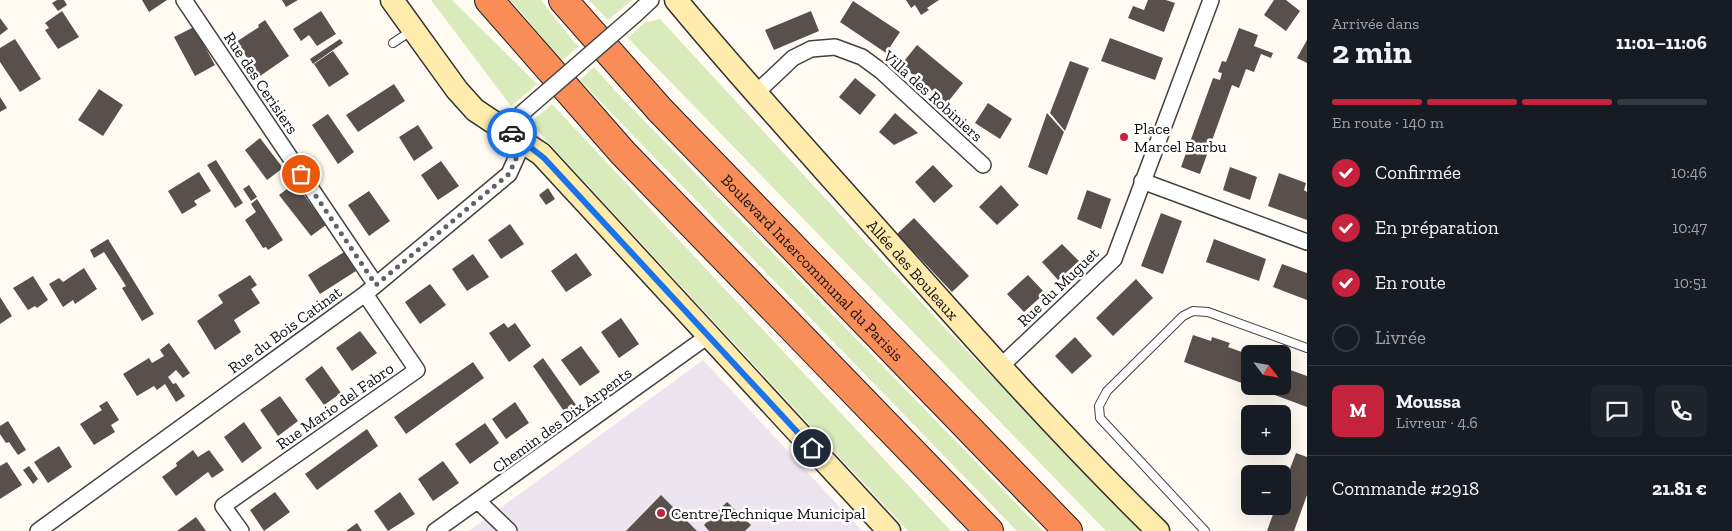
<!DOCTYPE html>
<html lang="fr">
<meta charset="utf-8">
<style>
body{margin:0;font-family:"Zilla Slab",serif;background:#20242c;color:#f1f3f6;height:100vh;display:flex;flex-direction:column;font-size:19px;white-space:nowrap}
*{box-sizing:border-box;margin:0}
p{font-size:16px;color:#9ea1a6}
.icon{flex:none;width:28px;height:28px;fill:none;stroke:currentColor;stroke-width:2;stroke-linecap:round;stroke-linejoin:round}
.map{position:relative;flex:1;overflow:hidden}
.details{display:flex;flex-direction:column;background:#171b24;width:425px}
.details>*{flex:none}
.needle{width:32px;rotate:121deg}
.buttons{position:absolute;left:1241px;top:345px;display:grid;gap:10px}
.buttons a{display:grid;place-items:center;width:50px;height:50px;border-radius:8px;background:#171b24;box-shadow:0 5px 20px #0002;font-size:25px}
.pin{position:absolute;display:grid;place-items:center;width:42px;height:42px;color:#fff;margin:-21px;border:2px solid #fff;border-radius:50%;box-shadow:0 1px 5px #0007}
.courier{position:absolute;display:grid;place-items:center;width:50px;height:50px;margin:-25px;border:4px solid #1a73e8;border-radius:50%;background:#fff;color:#222;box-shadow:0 1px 6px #0007}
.head em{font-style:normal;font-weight:700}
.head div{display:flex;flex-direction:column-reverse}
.head{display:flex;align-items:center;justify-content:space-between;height:85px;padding:0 25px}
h1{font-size:32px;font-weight:700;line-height:38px}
.bar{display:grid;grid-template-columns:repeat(4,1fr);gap:8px 5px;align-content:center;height:60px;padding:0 25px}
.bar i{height:6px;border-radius:4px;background:#363941}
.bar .selected{background:#c5223e}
.bar p{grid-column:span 4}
.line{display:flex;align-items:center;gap:12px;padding:0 25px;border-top:1px solid #363941}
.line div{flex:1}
.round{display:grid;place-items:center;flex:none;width:52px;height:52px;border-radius:8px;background:#20242c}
ol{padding:0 25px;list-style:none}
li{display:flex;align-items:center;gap:15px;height:55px}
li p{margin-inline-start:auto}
li .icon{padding:5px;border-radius:50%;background:#c5223e;color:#fff;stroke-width:4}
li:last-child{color:#9ea1a6}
li i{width:28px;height:28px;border:2px solid #363941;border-radius:50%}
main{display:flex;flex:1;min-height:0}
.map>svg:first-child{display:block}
.industrial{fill:#ece4ee}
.green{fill:#d9ebba}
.building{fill:#594f4b}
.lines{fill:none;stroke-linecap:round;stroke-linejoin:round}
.lane-casing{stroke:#424242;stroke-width:10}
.street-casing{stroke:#424242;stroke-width:18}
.secondary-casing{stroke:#313131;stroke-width:25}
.highway-casing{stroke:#202020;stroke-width:30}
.lane{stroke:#fff;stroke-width:8}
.street{stroke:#fff;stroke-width:15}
.secondary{stroke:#ffecad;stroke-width:22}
.highway{stroke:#f88d57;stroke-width:28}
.street-bridge-casing{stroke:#424242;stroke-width:18;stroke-linecap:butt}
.street-bridge{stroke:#fff;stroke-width:15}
.done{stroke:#63625e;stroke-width:5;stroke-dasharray:0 9}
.route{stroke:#1a73e8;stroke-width:6}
.poi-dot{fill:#c5223e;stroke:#fff;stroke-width:2}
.labels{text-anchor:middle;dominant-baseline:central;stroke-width:5;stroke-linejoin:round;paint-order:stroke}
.street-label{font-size:16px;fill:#0f0f0f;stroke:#fff}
.poi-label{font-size:16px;fill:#0f0f0f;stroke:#fff;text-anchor:start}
</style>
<main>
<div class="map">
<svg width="1307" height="531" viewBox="0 0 1307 531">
<rect width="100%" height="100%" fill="#fffbf2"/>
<path class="industrial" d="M703,360L862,531H469Z"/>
<path class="green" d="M431,0H452L537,84L511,106Z
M511,0H541L578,47L561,61Z
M589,0H632L608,20Z
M660,19L941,324L1122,510L1145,531H1106L628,38L644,23Z
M594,67L619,95L1043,531H1017L594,95L580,80Z
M552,104L951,531H908L530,123Z"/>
<path class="building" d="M57,0H64L67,5L58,11L52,3Z
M142,0H167L149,12Z
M282,0H298L286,7Z
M906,0H939L927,8L929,10L921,15L915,5L911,8Z
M1148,0H1166L1175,3L1164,32L1128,18L1133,6L1144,10Z
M1274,0H1286L1300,11L1286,31L1264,15Z
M853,1L900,32L886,53L840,22Z
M62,11L79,37L58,49L45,30L49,28L45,23Z
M321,11L336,34L317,46L309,35L301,41L293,29Z
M811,11L819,31L774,50L765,30Z
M0,18L8,29L0,35Z
M265,20L289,56L260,76L236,42L259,27L258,25Z
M194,27L215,65L195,76L174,37Z
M1239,28L1258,35L1254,46L1273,53L1271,58L1261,54L1254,72L1246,69L1239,88L1232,85L1200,174L1181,167L1213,78L1220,80L1222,73L1218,72L1222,61L1226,62Z
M1110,38L1163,58L1155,80L1101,61Z
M15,39L41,79L20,92L0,62V48Z
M340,39L343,43L313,64L310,59Z
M1307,40V63L1297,58Z
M917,45L963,83L947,103L901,65Z
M333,51L349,74L329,87L314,64Z
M1070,61L1089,68L1065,131L1050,113Z
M855,78L876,95L860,115L839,97Z
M394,84L405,101L358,132L346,115Z
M99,89L123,105L103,136L78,120Z
M0,97L7,108L0,112Z
M988,103L1012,119L1000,139L975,123Z
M895,113L918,133L894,145L879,132Z
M1047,113L1064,132L1047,175L1028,167Z
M328,114L354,152L338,164L312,125Z
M418,125L433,148L414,161L399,137Z
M260,138L283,168L267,180L245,150Z
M216,160L243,203L235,208L207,165Z
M441,161L459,186L438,200L421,175Z
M933,165L953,186L934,203L915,182Z
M1230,167L1257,177L1250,200L1223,190Z
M199,172L211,191L194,201L197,205L182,214L168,191Z
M1279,173L1306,183L1304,190L1307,192V220L1268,206Z
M295,183L326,225L311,236L279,195Z
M249,185L257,197L251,201L243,189Z
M1001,185L1019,205L997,225L979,207Z
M548,188L555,199L546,205L539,195Z
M1087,190L1111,199L1101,229L1077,219Z
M369,191L390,221L369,236L348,205Z
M257,199L283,240L268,250L266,247L263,248L245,220L256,212L251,204Z
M1161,213L1182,221L1163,274L1141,266Z
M914,218L969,276L952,292L897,234Z
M510,224L524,244L501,259L488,240Z
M108,239L154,314L142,321L122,288L126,286L104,252L94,258L90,250Z
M1214,239L1266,259L1259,281L1206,262Z
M1062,244L1079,261L1058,280L1042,262Z
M344,252L356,271L320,294L308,275Z
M576,253L592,275L566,292L551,271Z
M473,254L489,277L467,291L452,269Z
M1282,264L1307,273V300L1273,287Z
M84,268L97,289L75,304L73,300L63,307L49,284L59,278L63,282Z
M250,275L257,285L251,289L260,303L234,320L241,332L215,350L197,321L223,303L218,295Z
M1028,275L1045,293L1024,312L1007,294Z
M33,276L48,300L37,308L35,306L28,310L13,288Z
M1136,279L1153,298L1113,336L1096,318Z
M430,284L446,305L420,324L405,302Z
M0,297L12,316L0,324Z
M621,318L639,344L619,358L601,332Z
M504,323L508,328L515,323L531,346L509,362L489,333Z
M360,331L377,353L352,371L336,348Z
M1193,335L1211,341L1212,337L1230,343L1228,347L1250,355V386L1184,362Z
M1075,337L1092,356L1072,374L1055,356Z
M169,343L190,373L183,378L176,370L168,377L173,384L176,383L185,396L176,402L165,384L157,390L154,386L137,396L123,374L149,358L152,363L164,356L160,350Z
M581,346L600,372L580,386L561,360Z
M543,358L581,412L570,420L533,366Z
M473,362L484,378L406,434L394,417Z
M322,366L341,393L324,405L305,379Z
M1282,367L1307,376V407L1251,386H1282Z
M280,396L298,421L278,436L260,410Z
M107,401L119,420L111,425L115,432L94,445L80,424L102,410L99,406Z
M515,402L529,423L506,439L492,419Z
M8,421L26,450L18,455L9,442L6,443L0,434V426Z
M244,422L262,448L242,463L224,437Z
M485,423L499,443L470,464L455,444Z
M367,429L378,446L317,490L305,474Z
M59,446L72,467L48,483L34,462Z
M193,450L198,457L209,450L224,470L212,478L208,472L176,496L162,477L177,466L176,463Z
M1296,453L1307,457V495L1294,531H1267L1276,506H1282V490Z
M443,461L459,483L433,501L418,479Z
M7,462L22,485L0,499V466Z
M29,466L38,479L33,484L23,470Z
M275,492L290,512L264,531L250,510Z
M400,492L415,514L388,531L374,511Z
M661,495L697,531H626Z
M727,502L751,525L745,531H709L704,525Z
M196,517L206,531H177Z
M357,523L362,531H346Z"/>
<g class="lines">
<defs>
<path id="lane" d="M393,43L411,31
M1205,531L1100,418L1099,406L1107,391L1183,316L1193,311L1208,312L1307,348"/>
<path id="street" d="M184,0L376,285
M636,14L651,0
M756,93L793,58L811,49L835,47L862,57L881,71L983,165
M1142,181L1307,242
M1000,367L1114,259L1211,0
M479,502L509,531
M38,531L365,294L509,174L518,154L512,133L521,114
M241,531L223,506L417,370L365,294
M435,531L708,336"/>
<g id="secondary">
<path d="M392,0L457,90L475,110L541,154L889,531"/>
<path id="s1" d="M676,0C743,81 815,159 885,238C974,338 1063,438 1158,531"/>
</g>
<g id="highway">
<path d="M489,0L623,153L989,531"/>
<path id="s2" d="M563,0L660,110L1068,531"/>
</g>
</defs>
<use href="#lane" class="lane-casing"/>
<use href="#street" class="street-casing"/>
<use href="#secondary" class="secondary-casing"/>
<use href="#highway" class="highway-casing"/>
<use href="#lane" class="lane"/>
<use href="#street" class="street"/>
<use href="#secondary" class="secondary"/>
<use href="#highway" class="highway"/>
<defs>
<path id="street-bridge" d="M521,114L636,14"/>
</defs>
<use href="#street-bridge" class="street-bridge-casing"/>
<use href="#street-bridge" class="street-bridge"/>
</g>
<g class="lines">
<path class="done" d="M301,174L376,285L509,174L518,154L512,133"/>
<path class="route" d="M512,133L544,158L812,448"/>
</g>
<g class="poi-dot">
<circle cx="1124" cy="137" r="5"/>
<circle cx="661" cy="513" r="5"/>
</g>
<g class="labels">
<g class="street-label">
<text transform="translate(261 83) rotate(56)">Rue des Cerisiers</text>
<text transform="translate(933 96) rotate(42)">Villa des Robiniers</text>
<text stroke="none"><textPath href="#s2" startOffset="366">Boulevard Intercommunal du Parisis</textPath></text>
<text stroke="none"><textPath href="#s1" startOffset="359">Allée des Bouleaux</textPath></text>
<text transform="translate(1058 287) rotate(-44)">Rue du Muguet</text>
<text transform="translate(285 330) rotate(-36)">Rue du Bois Catinat</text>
<text transform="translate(335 406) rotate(-35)">Rue Mario del Fabro</text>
<text transform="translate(562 420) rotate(-36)">Chemin des Dix Arpents</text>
</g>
<g class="poi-label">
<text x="1134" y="128">Place<tspan x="1134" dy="18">Marcel Barbu</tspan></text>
<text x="671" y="513">Centre Technique Municipal</text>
</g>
</g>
</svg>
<div class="buttons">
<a><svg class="needle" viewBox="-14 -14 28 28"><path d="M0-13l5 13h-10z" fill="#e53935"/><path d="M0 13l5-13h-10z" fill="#9ea1a6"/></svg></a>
<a>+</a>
<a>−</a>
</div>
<div class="pin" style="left:301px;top:174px;background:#ea580c"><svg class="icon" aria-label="bag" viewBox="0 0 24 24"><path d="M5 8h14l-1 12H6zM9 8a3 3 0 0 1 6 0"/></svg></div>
<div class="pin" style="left:812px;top:448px;background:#1f2937"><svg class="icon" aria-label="home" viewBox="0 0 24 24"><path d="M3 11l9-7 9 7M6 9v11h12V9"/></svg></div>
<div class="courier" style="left:512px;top:133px"><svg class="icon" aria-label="car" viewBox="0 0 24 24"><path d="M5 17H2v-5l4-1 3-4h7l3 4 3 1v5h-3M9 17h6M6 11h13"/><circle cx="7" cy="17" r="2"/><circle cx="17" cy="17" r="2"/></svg></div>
</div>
<section class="details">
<div class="head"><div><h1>2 min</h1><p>Arrivée dans</p></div><em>11:01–11:06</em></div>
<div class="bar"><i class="selected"></i><i class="selected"></i><i class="selected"></i><i></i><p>En route · 140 m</p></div>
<ol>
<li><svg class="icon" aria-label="check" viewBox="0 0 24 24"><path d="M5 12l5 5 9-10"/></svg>Confirmée<p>10:46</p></li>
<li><svg class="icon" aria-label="check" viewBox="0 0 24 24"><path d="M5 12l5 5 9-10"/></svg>En préparation<p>10:47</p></li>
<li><svg class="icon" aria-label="check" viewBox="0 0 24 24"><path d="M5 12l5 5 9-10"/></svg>En route<p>10:51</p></li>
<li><i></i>Livrée</li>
</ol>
<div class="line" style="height:90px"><b class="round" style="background:#c5223e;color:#fff">M</b><div><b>Moussa</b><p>Livreur · 4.6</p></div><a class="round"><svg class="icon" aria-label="chat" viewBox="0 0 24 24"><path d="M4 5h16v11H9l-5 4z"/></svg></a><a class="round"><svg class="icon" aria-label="phone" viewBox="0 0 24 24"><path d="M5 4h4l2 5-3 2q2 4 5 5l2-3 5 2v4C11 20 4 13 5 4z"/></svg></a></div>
<div class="line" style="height:65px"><div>Commande #2918</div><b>21.81 €</b></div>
</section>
</main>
